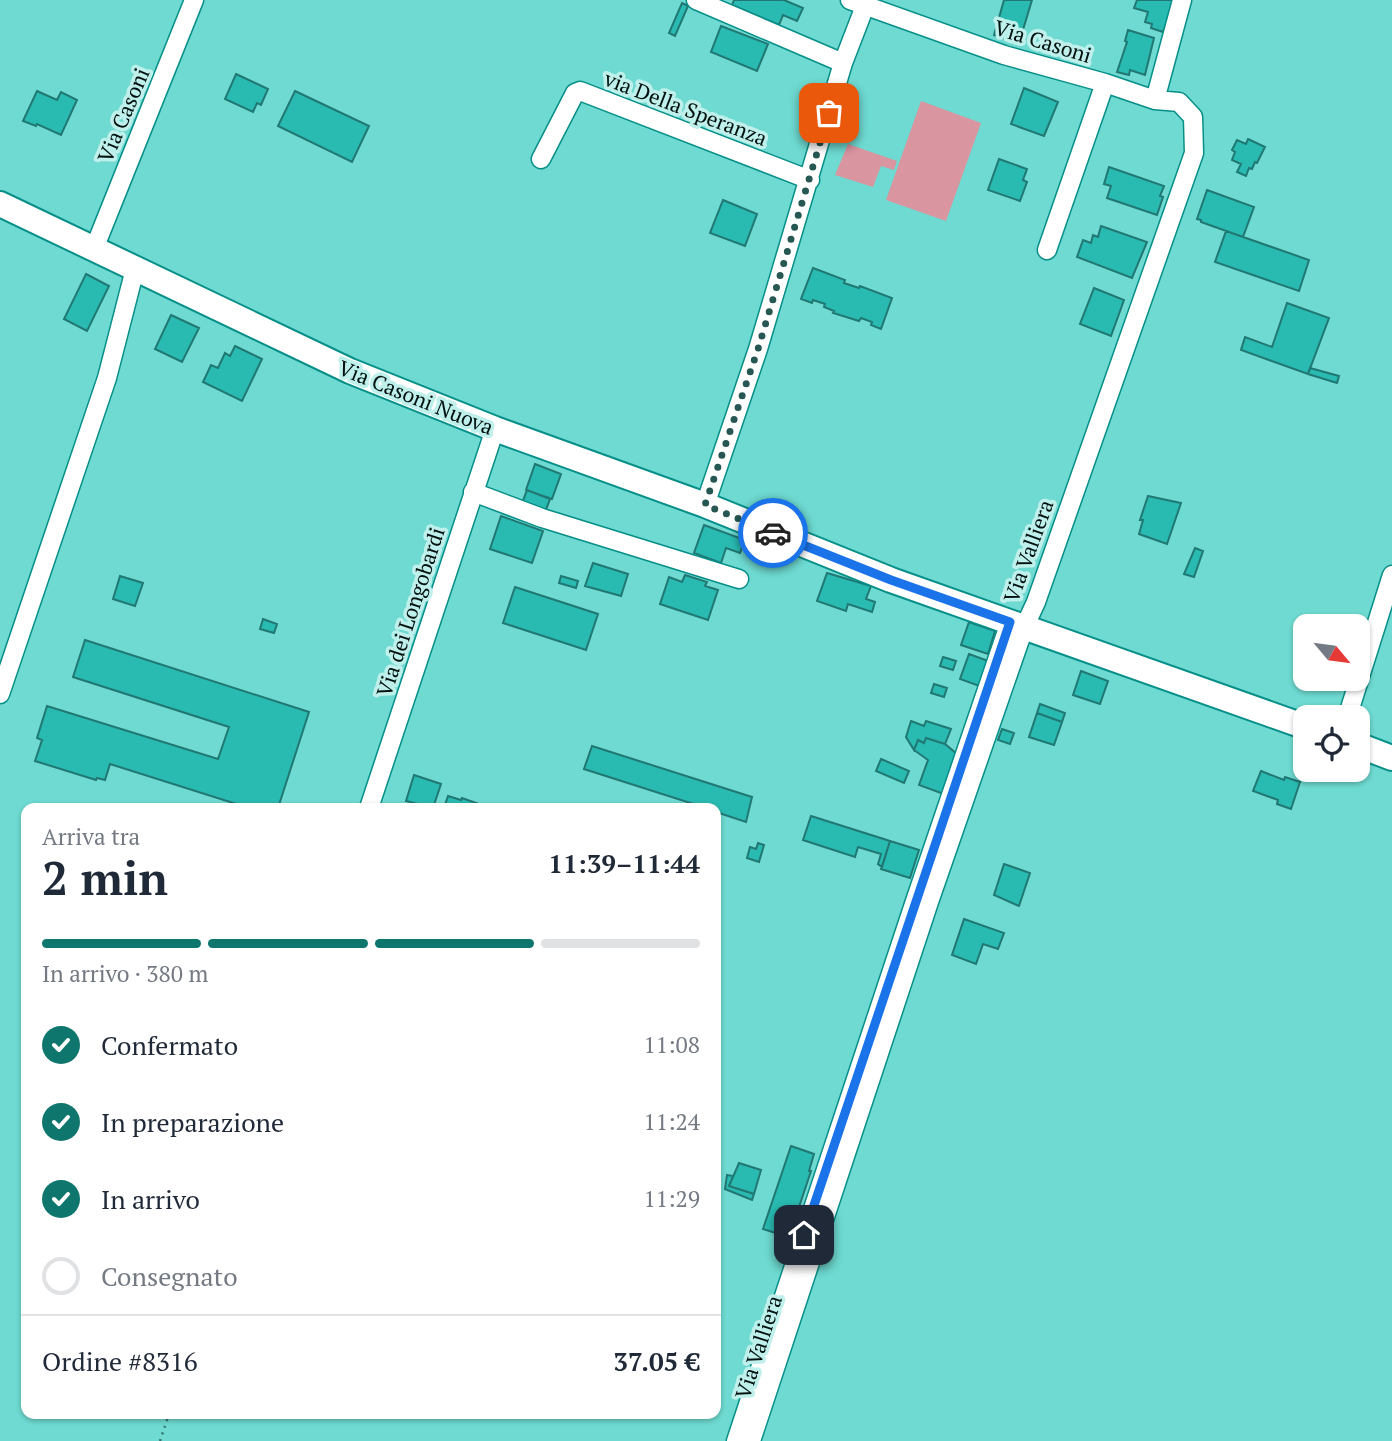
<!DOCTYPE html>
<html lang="it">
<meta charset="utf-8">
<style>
body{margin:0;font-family:"PT Serif",serif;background:#f2f2f3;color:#1f2937;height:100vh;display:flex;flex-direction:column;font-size:26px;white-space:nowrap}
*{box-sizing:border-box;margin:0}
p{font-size:23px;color:#747a83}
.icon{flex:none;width:38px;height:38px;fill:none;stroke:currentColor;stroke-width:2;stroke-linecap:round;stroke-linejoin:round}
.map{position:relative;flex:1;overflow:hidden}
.side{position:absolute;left:21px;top:803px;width:700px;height:616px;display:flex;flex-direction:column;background:#fff;border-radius:14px;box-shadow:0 2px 5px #0004}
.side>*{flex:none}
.needle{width:46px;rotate:119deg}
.controls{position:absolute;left:1293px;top:614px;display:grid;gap:14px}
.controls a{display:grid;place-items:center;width:77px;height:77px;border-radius:14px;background:#fff;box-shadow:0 2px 5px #0004;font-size:35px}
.pin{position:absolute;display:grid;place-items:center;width:60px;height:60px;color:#fff;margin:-30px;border-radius:14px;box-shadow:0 4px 10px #0006}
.courier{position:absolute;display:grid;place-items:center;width:70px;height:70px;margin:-35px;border:5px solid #1a73e8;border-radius:50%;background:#fff;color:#222;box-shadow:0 2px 9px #0007}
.summary em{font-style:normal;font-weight:700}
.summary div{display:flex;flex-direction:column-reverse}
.summary{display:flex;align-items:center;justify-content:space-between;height:119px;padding:0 21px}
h1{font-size:46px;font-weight:700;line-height:52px}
.bar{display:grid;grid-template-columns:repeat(4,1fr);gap:10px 7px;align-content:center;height:84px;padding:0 21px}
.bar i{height:9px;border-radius:5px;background:#e0e1e3}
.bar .current{background:#0f766e}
.bar p{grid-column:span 4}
.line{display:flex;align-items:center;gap:18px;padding:0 21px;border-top:2px solid #e0e1e3}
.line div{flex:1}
ol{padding:0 21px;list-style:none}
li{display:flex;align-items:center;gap:21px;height:77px}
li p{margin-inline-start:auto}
li .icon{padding:7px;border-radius:50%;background:#0f766e;color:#fff;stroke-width:4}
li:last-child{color:#747a83}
li i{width:38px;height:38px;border:4px solid #e0e1e3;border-radius:50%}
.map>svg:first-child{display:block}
.grass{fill:#d995a0}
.building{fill:#29bab1;stroke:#217873;stroke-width:2}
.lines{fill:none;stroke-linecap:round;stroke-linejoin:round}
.minor-casing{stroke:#068f88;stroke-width:21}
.secondary-casing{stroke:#068f88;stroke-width:28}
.path{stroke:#36736e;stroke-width:2.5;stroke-dasharray:2 5;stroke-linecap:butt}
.minor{stroke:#fff;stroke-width:18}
.secondary{stroke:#fff;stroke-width:24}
.done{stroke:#265753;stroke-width:7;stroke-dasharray:0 12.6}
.route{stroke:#1a73e8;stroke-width:9}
.labels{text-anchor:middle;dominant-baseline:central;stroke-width:7;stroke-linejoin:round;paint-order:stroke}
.street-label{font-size:21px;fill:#00110f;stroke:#c0f0eb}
</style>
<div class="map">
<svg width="1392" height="1441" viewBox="0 0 1392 1441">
<rect width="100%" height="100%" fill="#6edad1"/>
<path class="grass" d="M921,101L981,123L946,221L886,200Z
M848,144L897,161L894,170L881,166L873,187L835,175Z"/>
<path class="building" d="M734,0H784L803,8L797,21L783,15L779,25L732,5Z
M1004,0H1032L1019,43L994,35Z
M1137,0H1175L1163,32L1151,28L1152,24L1145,22L1148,12L1134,8Z
M682,3L688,6L675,36L669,33Z
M721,26L768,44L757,71L711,52Z
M1128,30L1154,38L1145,75L1130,70L1129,75L1117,72L1127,42L1125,41Z
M236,74L268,89L261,105L257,103L253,112L225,99Z
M1024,88L1058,102L1044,136L1011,124Z
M37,91L57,100L61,92L77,100L61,135L37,124L36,126L23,121Z
M295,91L369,126L352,162L278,126Z
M1248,139L1265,147L1257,163L1255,162L1252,169L1249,168L1246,176L1237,172L1241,164L1232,160L1235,152L1232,150L1237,140L1246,144Z
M999,159L1027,169L1023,180L1027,182L1020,201L988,190Z
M1109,167L1164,186L1160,196L1163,197L1157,215L1107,198L1111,186L1104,184Z
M1207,190L1254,207L1243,237L1201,222V220L1197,219Z
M723,200L757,214L745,246L710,233Z
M1101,226L1147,242L1132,278L1077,257L1083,240L1091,243L1093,235L1098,237Z
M1226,231L1309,260L1299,291L1215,262Z
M813,268L845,280L844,283L859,288L860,286L892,298L881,329L871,325L872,322L861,318L859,321L833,313L834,311L824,307L825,304L813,300L812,303L801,299Z
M86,274L109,286L87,331L64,319Z
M1094,288L1124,300L1111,336L1080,324Z
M1287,303L1329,318L1308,374L1241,350L1245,337L1272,347Z
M171,315L199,328L182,362L155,349Z
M235,346L262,359L242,401L203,382L211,365L218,368L225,353L230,356Z
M1310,368L1339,376L1337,383L1308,374Z
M535,464L561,474L552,499L526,490Z
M527,490L550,499L544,515L521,506Z
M1148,496L1181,503L1167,544L1139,534L1143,520H1140Z
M501,516L543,531L532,563L490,549Z
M704,525L745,540L740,553L726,548L721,563L694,553Z
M1195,548L1203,551L1194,577L1184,574Z
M593,563L628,574L621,596L585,586Z
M827,573L871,586L866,599L875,602L872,612L848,604L846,611L817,601Z
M685,575L707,582L705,586L718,590L708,620L660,604L669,577L682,582Z
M120,576L143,583L135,606L113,599Z
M561,576L578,581L576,588L559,583Z
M515,587L598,614L586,650L503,623Z
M263,619L277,624L274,633L260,629Z
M969,622L995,631L988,654L961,645Z
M85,640L309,712L278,808H249L110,764L105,780L97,778L96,780L35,761L42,740L37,738L47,706L218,759L229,727L73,677Z
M969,654L991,662L982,687L960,679Z
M943,657L956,661L953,670L940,666Z
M1081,671L1108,681L1100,704L1073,695Z
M934,684L947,688L944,697L931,693Z
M1040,704L1065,713L1062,722L1037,713Z
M1037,713L1062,722L1054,745L1029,737Z
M911,721L924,726L926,721L951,729L945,744L926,738L924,743L918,740L914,750L906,737Z
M1002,729L1014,733L1010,744L998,740Z
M926,738L945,744L957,754L947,779L954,781L949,796L919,785L928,760L914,750L918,740L924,743Z
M592,746L752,797L746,822L716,812V808H706L584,769Z
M881,759L909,771L904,783L876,771Z
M1261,771L1284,780L1285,777L1300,782L1291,809L1277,804L1278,800L1253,791Z
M414,775L441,784L433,808L406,801Z
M448,796L461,800L462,798L482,805L481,808H444Z
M811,816L890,841L882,867L878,864L881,854L858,847L855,857L803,840Z
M890,841L919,850L910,878L881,869Z
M758,843L764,845L759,862L747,858L750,847L756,849Z
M1004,864L1030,873L1019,906L994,895Z
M964,919L1004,933L998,949L983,944L976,964L952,955Z
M791,1146L814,1154L809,1171H811L793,1225L789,1223L785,1236L763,1229Z
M739,1163L761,1170L754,1194L729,1186Z
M727,1175L733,1176L729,1186L754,1194L752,1200L725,1189Z"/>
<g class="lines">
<defs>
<path id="minor" d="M696,0L843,63
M850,0L1004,55L1105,83L1155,100L1182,0
M541,159L575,93L580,91L810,180
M94,249L194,0
M1047,250L1105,83
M473,492L542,518L739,579
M705,505L758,349L843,63L865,6
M0,694L107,378L135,269
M1347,718L1392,575
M369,808L495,429
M736,1441L915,901L1010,622
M751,1441L929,902L1024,628L1036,602L1194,153L1193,117L1179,102L1155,100"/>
<path id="secondary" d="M0,204L350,371L495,429L705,505L891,580L1306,727
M1358,745L1392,758"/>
</defs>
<use href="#minor" class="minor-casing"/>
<use href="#secondary" class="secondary-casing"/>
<path class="path" d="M160,1441L169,1414"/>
<use href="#minor" class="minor"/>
<use href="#secondary" class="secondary"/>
</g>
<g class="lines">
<path class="done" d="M773,533L705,505L758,349L829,113"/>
<path class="route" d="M773,533L891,580L1010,622L804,1235"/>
</g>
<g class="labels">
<g class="street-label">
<text transform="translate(1043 41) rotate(17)">Via Casoni</text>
<text transform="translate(686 108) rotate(21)">via Della Speranza</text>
<text transform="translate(123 115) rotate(-67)">Via Casoni</text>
<text transform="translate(416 397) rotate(22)">Via Casoni Nuova</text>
<text transform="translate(1028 551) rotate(-70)">Via Valliera</text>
<text transform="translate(410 612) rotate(-72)">Via dei Longobardi</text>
<text transform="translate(758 1347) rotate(-72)">Via Valliera</text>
</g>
</g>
</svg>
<div class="controls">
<a><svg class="needle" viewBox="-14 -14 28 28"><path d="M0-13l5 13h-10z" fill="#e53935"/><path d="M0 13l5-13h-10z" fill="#747a83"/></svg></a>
<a><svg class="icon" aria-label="locate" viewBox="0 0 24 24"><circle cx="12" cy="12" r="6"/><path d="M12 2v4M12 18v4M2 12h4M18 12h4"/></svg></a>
</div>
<div class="pin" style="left:829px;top:113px;background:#ea580c"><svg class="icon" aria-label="bag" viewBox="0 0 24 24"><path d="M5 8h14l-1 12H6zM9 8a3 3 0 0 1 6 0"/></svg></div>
<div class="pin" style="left:804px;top:1235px;background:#1f2937"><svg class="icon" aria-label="home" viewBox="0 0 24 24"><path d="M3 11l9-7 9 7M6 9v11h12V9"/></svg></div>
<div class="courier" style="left:773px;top:533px"><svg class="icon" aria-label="car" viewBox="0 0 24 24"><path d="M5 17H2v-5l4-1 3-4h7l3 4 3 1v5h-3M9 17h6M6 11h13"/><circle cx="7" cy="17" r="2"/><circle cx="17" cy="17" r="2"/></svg></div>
<section class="side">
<div class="summary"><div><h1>2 min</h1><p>Arriva tra</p></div><em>11:39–11:44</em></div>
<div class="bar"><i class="current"></i><i class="current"></i><i class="current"></i><i></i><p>In arrivo · 380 m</p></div>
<ol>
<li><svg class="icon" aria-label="check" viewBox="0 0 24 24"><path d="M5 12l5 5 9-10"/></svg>Confermato<p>11:08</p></li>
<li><svg class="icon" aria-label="check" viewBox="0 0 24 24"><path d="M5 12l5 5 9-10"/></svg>In preparazione<p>11:24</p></li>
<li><svg class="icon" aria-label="check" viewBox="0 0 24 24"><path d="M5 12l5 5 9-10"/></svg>In arrivo<p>11:29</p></li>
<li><i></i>Consegnato</li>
</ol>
<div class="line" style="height:91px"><div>Ordine #8316</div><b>37.05 €</b></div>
</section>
</div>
